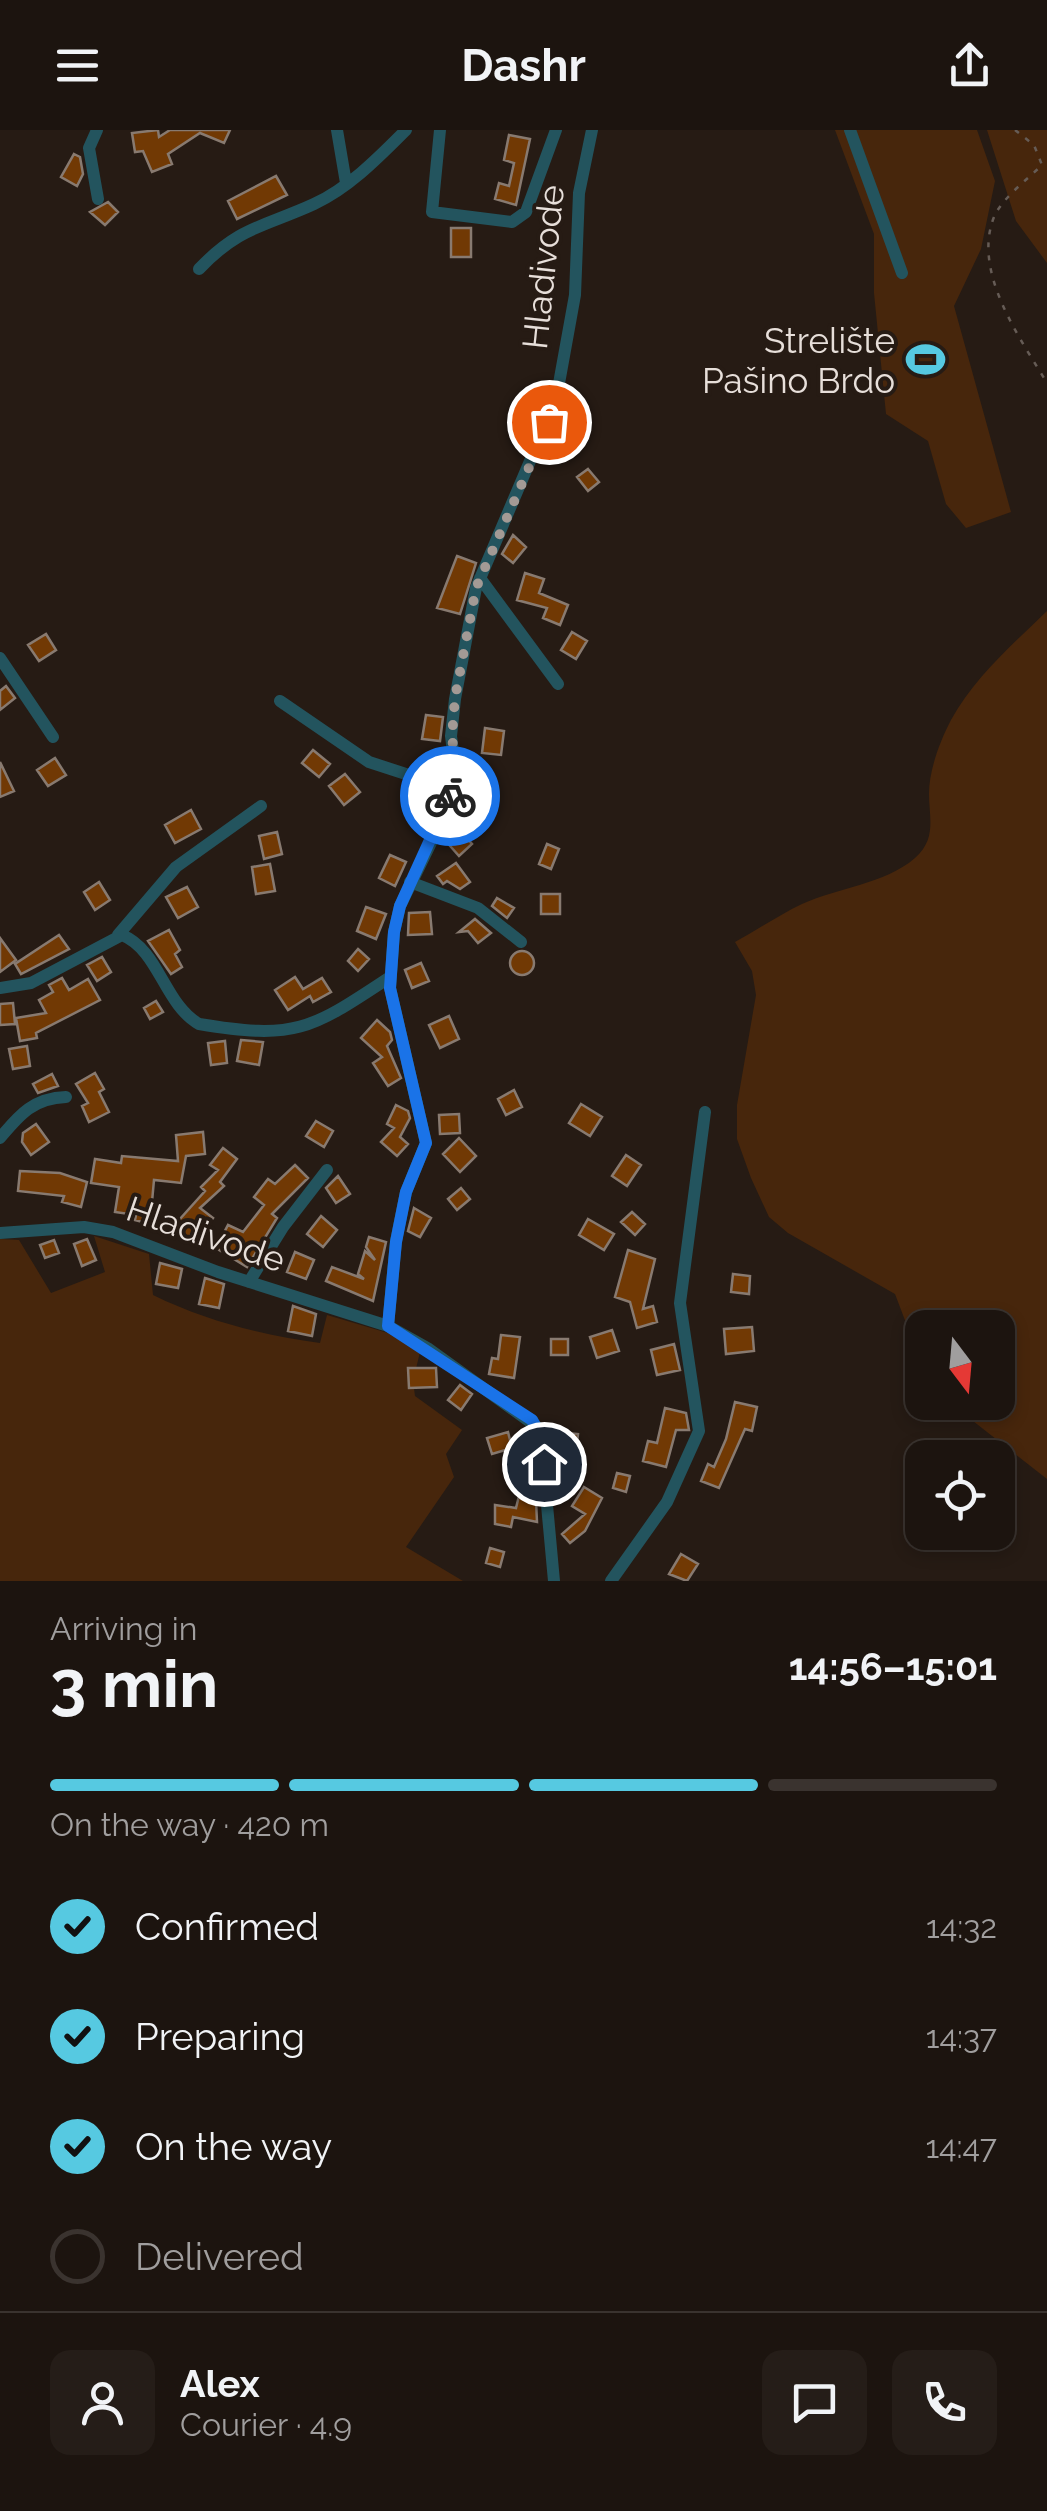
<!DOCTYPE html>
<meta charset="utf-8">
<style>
body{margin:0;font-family:Raleway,sans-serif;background:#251d18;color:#f1f3f6;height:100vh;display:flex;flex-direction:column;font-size:38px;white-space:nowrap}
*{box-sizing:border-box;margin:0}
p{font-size:32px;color:#a09e9e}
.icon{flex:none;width:55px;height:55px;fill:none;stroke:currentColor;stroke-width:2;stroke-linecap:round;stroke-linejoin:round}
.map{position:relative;height:1451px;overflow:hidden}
.side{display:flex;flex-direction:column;background:#1c140f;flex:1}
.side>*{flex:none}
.needle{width:65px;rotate:164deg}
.fabs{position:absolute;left:905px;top:1180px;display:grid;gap:20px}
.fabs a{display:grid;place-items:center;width:110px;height:110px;border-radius:20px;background:#1c140f;box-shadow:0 5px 15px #0003,0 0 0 2px #3a332f;font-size:50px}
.pin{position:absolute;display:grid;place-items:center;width:85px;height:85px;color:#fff;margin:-42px;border:5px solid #fff;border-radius:50%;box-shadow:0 2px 10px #0007}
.courier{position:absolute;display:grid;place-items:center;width:100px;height:100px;margin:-50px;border:8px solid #1a73e8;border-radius:50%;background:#fff;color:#222;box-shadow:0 2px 12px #0007}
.overview em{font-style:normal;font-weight:700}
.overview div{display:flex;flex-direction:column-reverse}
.overview{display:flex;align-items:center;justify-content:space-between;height:170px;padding:0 50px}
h1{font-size:65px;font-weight:700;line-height:75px}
.bar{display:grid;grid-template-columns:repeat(4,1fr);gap:15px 10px;align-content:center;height:120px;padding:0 50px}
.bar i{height:12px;border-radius:8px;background:#3a332f}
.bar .active{background:#56c9e1}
.bar p{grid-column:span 4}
.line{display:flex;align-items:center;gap:25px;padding:0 50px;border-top:2px solid #3a332f}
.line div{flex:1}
.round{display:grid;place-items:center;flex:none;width:105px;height:105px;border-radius:20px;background:#251d18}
ol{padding:0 50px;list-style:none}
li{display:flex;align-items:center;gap:30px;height:110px}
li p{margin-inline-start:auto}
li .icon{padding:10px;border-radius:50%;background:#56c9e1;color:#111;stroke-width:4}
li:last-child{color:#a09e9e}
li i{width:55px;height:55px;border:5px solid #3a332f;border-radius:50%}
header{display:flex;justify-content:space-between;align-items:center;height:130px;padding:0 50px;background:#1c140f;font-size:45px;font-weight:700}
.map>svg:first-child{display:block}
.green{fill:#47260c}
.building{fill:#713904;stroke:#887a70;stroke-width:2.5}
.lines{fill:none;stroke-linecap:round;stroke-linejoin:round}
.path{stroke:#665c56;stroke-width:2.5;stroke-dasharray:5 8;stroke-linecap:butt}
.minor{stroke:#23545e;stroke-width:12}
.done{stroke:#a39a95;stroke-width:10;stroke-dasharray:0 18}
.route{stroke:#1a73e8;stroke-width:12}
.labels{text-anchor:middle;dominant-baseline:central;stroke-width:8;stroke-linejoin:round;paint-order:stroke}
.street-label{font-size:35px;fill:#e7dfda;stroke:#261b14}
.poi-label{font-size:35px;fill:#e7dfda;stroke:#261b14;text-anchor:end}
</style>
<header><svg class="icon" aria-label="menu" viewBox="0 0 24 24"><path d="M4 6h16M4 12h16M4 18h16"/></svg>Dashr<svg class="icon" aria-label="share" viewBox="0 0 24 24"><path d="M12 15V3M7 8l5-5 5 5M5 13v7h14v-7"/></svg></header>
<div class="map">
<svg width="1047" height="1451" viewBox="0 0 1047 1451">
<rect width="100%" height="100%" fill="#261b14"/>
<path class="green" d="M835,0H977L995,51L981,119L954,176L1011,382L966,398L946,374L928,311L886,284L874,163V104Z
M987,0H1047V133L1016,91Z
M1047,481V1349L950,1273L998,1272V1198H922V1235L895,1164L788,1103L769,1087L751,1048L737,1009V975L756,865L752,841L735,812C757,800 779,785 802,774C837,758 885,754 915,728C937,709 929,687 929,664C929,640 940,611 951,590C975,547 1012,515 1047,481Z
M94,1106L149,1124L153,1165C206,1191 262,1205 320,1213L327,1185L388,1203L420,1222L413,1251L415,1266L462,1300L446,1324L454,1347L406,1417L463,1451H0V1109L19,1110L51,1163L105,1142Z"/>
<path class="building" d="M158,0L159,7L170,0H230L224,13L200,3L168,24L172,34L152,42L143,21L135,22L132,3Z
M509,5L530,9L516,75L495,69L499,53L509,56L514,33L504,30Z
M74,24L80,27L83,44L77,56L61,47Z
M276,46L287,65L237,89L228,71Z
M108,72L118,82L105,95L90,82Z
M451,98H471V127H451Z
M588,339L599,352L588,361L577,347Z
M513,405L526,417L513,433L502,424Z
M457,426L476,433L460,484L437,478Z
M525,443L544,449L539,463L568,475L560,495L543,488L547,478L517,470Z
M572,502L587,511L576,529L561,520Z
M46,504L56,520L39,531L28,515Z
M6,556L15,568L0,580V561Z
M426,585L443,587L440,611L422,609Z
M485,598L504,601L501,625L482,623Z
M313,620L330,634L319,647L302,633Z
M55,628L66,645L48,656L37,640Z
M0,632L14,661L0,667Z
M345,644L360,662L344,675L329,656Z
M467,672L483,684L466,707L472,714L459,726L444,709L458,693L454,690Z
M191,680L201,699L175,713L165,695Z
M277,702L282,724L264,729L259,706Z
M547,714L559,719L551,739L539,734Z
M390,725L406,732L395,756L379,748Z
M456,733L470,752L460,759L447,751L443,754L437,746Z
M270,734L275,761L256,764L252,737Z
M99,752L110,770L95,780L84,762Z
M187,757L198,777L178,788L166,767Z
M541,764H560V784H541Z
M497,768L514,778L507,788L492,776Z
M366,777L386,784L376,809L357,801Z
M430,782L432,804L408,805L409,783Z
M475,789L491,803L478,813L468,801L459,802Z
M169,800L180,820L175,824L182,837L171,844L148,811Z
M59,805L69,819L21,844L15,834Z
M0,808L16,830L0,842Z
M358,819L369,829L358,841L348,831Z
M510 833a12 12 0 1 1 24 0a12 12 0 1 1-24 0Z
M102,827L111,842L97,851L87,835Z
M421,833L429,851L412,858L405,840Z
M295,847L303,859L322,848L331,862L313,872L310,866L288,880L275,860Z
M62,848L69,860L88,849L100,870L36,903L37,908L20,911L16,888L46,883L39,870L53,862L49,855Z
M156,871L163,882L150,889L144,878Z
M13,873L15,894L0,895V874Z
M449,886L459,909L440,918L429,895Z
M377,890L390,902L392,910L387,916L401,948L388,956L373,933L382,927L361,908Z
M241,910L263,912L259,935L237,931Z
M225,911L227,933L211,935L208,913Z
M27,916L30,936L13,939L9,919Z
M95,943L104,959L99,962L109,982L89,992L82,976L88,973L76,954Z
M52,944L58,956L38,963L33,954Z
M514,960L522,977L506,985L498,969Z
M581,974L602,987L590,1006L569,993Z
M396,975L408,981L410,988L400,1007L408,1014L397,1026L381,1012L394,998L387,994Z
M459,984L460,1003L440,1004L439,985Z
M316,991L333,1001L324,1017L306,1006Z
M36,994L49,1012L31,1025L22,1012L23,1003Z
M203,1002L205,1024L186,1026L181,1053L154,1050L150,1094L135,1090L136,1085L115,1082L119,1057L91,1053L95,1029L121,1033L122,1026L178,1031L176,1005Z
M459,1008L476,1026L460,1042L443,1024Z
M223,1018L237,1029L220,1052L224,1056L200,1078L213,1088L207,1096L201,1092L187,1110L171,1099L205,1061L201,1057L218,1040L210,1035Z
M626,1025L641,1035L627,1056L612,1046Z
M295,1035L308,1048L272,1084L277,1088L247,1137L216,1118L228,1095L243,1102L264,1075L254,1067L268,1049L275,1054Z
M20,1041L60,1043L87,1052L81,1077L62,1072L64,1066L18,1061Z
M338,1046L350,1064L336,1073L326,1058Z
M461,1058L470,1069L457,1080L448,1069Z
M414,1078L431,1088L420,1107L408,1101Z
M632,1082L645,1094L635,1105L621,1092Z
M321,1086L337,1100L323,1117L307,1104Z
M588,1089L614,1104L604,1120L579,1105Z
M369,1107L386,1112L373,1171L326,1151L332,1137L364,1149L358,1144L365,1121L375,1130L366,1117Z
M87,1109L96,1130L82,1136L74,1114Z
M54,1110L59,1123L45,1128L40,1115Z
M628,1120L655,1129L643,1179L653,1176L657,1192L637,1198L630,1172L615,1167Z
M295,1122L314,1130L306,1149L287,1142Z
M160,1133L182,1139L178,1158L156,1154Z
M733,1144L750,1146L749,1164L731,1162Z
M205,1148L224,1154L219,1178L199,1174Z
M293,1176L316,1184L312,1206L288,1201Z
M752,1197L754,1221L726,1224L724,1199Z
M612,1200L619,1221L597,1228L590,1207Z
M501,1205L520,1207L514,1248L489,1244L492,1228L498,1229Z
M551,1209H568V1225H551Z
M674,1214L680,1240L657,1245L651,1220Z
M408,1238H436L437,1257L409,1258Z
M460,1255L472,1264L461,1280L448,1270Z
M735,1272L757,1277L752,1301L745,1299L719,1358L701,1351L708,1334L714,1337L726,1309Z
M665,1278L686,1283L689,1300H676L666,1337L643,1331L648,1311L657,1313Z
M508,1302L512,1318L492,1324L487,1308Z
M558,1302L578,1304L576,1323L555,1321Z
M617,1343L630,1346L626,1362L613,1358Z
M584,1357L602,1368L585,1401L570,1413L562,1404L585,1384L572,1376Z
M519,1366L536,1370L537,1392L513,1387L511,1397L495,1394V1375L516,1378Z
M490,1418L504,1422L500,1437L486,1433Z
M681,1424L698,1434L687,1451L669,1444Z"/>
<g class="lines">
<path class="path" d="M1015,0L1034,15L1042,35C1028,49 1002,68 994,87C972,142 1020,208 1047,253"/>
<path class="minor" d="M97,0L89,18L98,69
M337,0L346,53
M440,0L432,82L512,92L526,82L556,0
M850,0L902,143
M199,139C240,96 264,97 314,74C349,58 379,27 406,0
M480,448L558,554
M0,528L53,607
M280,571L369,632L452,659
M410,752L478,778L521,812
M118,805L176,737L261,676
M0,858L31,853L122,805C159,820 164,874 199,894C296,910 310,900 390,847
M0,1008C20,984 34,968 66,967
M0,1103L84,1097L113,1102L218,1142L388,1196L396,1111L406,1062L426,1013L390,858L394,802L400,776L444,686L456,646L451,606L455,569L476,458L556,270L575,165L579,63L592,0
M249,1152L283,1097L327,1040
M388,1196L429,1219L540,1299L554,1451
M611,1451L667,1372L699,1301L680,1173L705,982"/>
</g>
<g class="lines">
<path class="done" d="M450,666L456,646L452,606L455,568L476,458L549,292"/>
<path class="route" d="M450,666L400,776L394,802L390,858L426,1013L406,1062L396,1112L388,1196L532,1290L543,1310L544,1334"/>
</g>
<defs>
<symbol id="stadium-bare" viewBox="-9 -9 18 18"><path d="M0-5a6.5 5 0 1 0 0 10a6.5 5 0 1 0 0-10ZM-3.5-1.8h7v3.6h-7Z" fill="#56c9e1" stroke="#261b14" stroke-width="2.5" paint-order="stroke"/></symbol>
</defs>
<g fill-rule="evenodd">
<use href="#stadium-bare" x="898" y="202" width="55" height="55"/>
</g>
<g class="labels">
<g class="street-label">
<text transform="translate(543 137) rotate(-84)">Hladivode</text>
<text transform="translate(206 1104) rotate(19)">Hladivode</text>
</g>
<g class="poi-label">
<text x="895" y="210">Strelište<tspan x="895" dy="40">Pašino Brdo</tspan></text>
</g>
</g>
</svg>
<div class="fabs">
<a><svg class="needle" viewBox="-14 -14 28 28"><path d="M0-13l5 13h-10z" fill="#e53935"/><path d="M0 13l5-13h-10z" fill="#a09e9e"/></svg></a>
<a><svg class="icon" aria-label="locate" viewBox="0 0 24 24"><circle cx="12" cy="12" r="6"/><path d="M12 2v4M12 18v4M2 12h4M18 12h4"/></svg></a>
</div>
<div class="pin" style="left:549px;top:292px;background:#ea580c"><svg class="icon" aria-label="bag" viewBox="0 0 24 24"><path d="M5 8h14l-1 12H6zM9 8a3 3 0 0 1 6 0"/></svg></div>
<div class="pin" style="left:544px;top:1334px;background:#1f2937"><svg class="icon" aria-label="home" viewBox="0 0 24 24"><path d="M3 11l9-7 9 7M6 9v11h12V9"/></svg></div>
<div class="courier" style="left:450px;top:666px"><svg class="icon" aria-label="bike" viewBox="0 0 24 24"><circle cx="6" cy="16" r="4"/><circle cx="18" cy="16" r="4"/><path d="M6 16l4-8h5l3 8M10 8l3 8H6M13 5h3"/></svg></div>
</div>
<section class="side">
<div class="overview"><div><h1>3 min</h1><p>Arriving in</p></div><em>14:56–15:01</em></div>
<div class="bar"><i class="active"></i><i class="active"></i><i class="active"></i><i></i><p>On the way · 420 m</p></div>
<ol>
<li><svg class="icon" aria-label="check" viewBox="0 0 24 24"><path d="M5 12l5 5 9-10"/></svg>Confirmed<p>14:32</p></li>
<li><svg class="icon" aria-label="check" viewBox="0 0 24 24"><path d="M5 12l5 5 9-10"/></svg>Preparing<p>14:37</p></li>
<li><svg class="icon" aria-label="check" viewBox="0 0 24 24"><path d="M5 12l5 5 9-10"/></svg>On the way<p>14:47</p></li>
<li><i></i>Delivered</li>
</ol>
<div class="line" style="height:180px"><a class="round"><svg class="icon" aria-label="person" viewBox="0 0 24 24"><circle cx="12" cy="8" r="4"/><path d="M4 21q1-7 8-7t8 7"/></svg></a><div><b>Alex</b><p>Courier · 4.9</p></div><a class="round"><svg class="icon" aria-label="chat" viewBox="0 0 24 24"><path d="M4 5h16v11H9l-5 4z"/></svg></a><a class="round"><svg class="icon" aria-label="phone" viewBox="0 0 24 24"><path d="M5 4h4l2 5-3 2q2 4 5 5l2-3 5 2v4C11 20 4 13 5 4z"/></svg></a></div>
</section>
